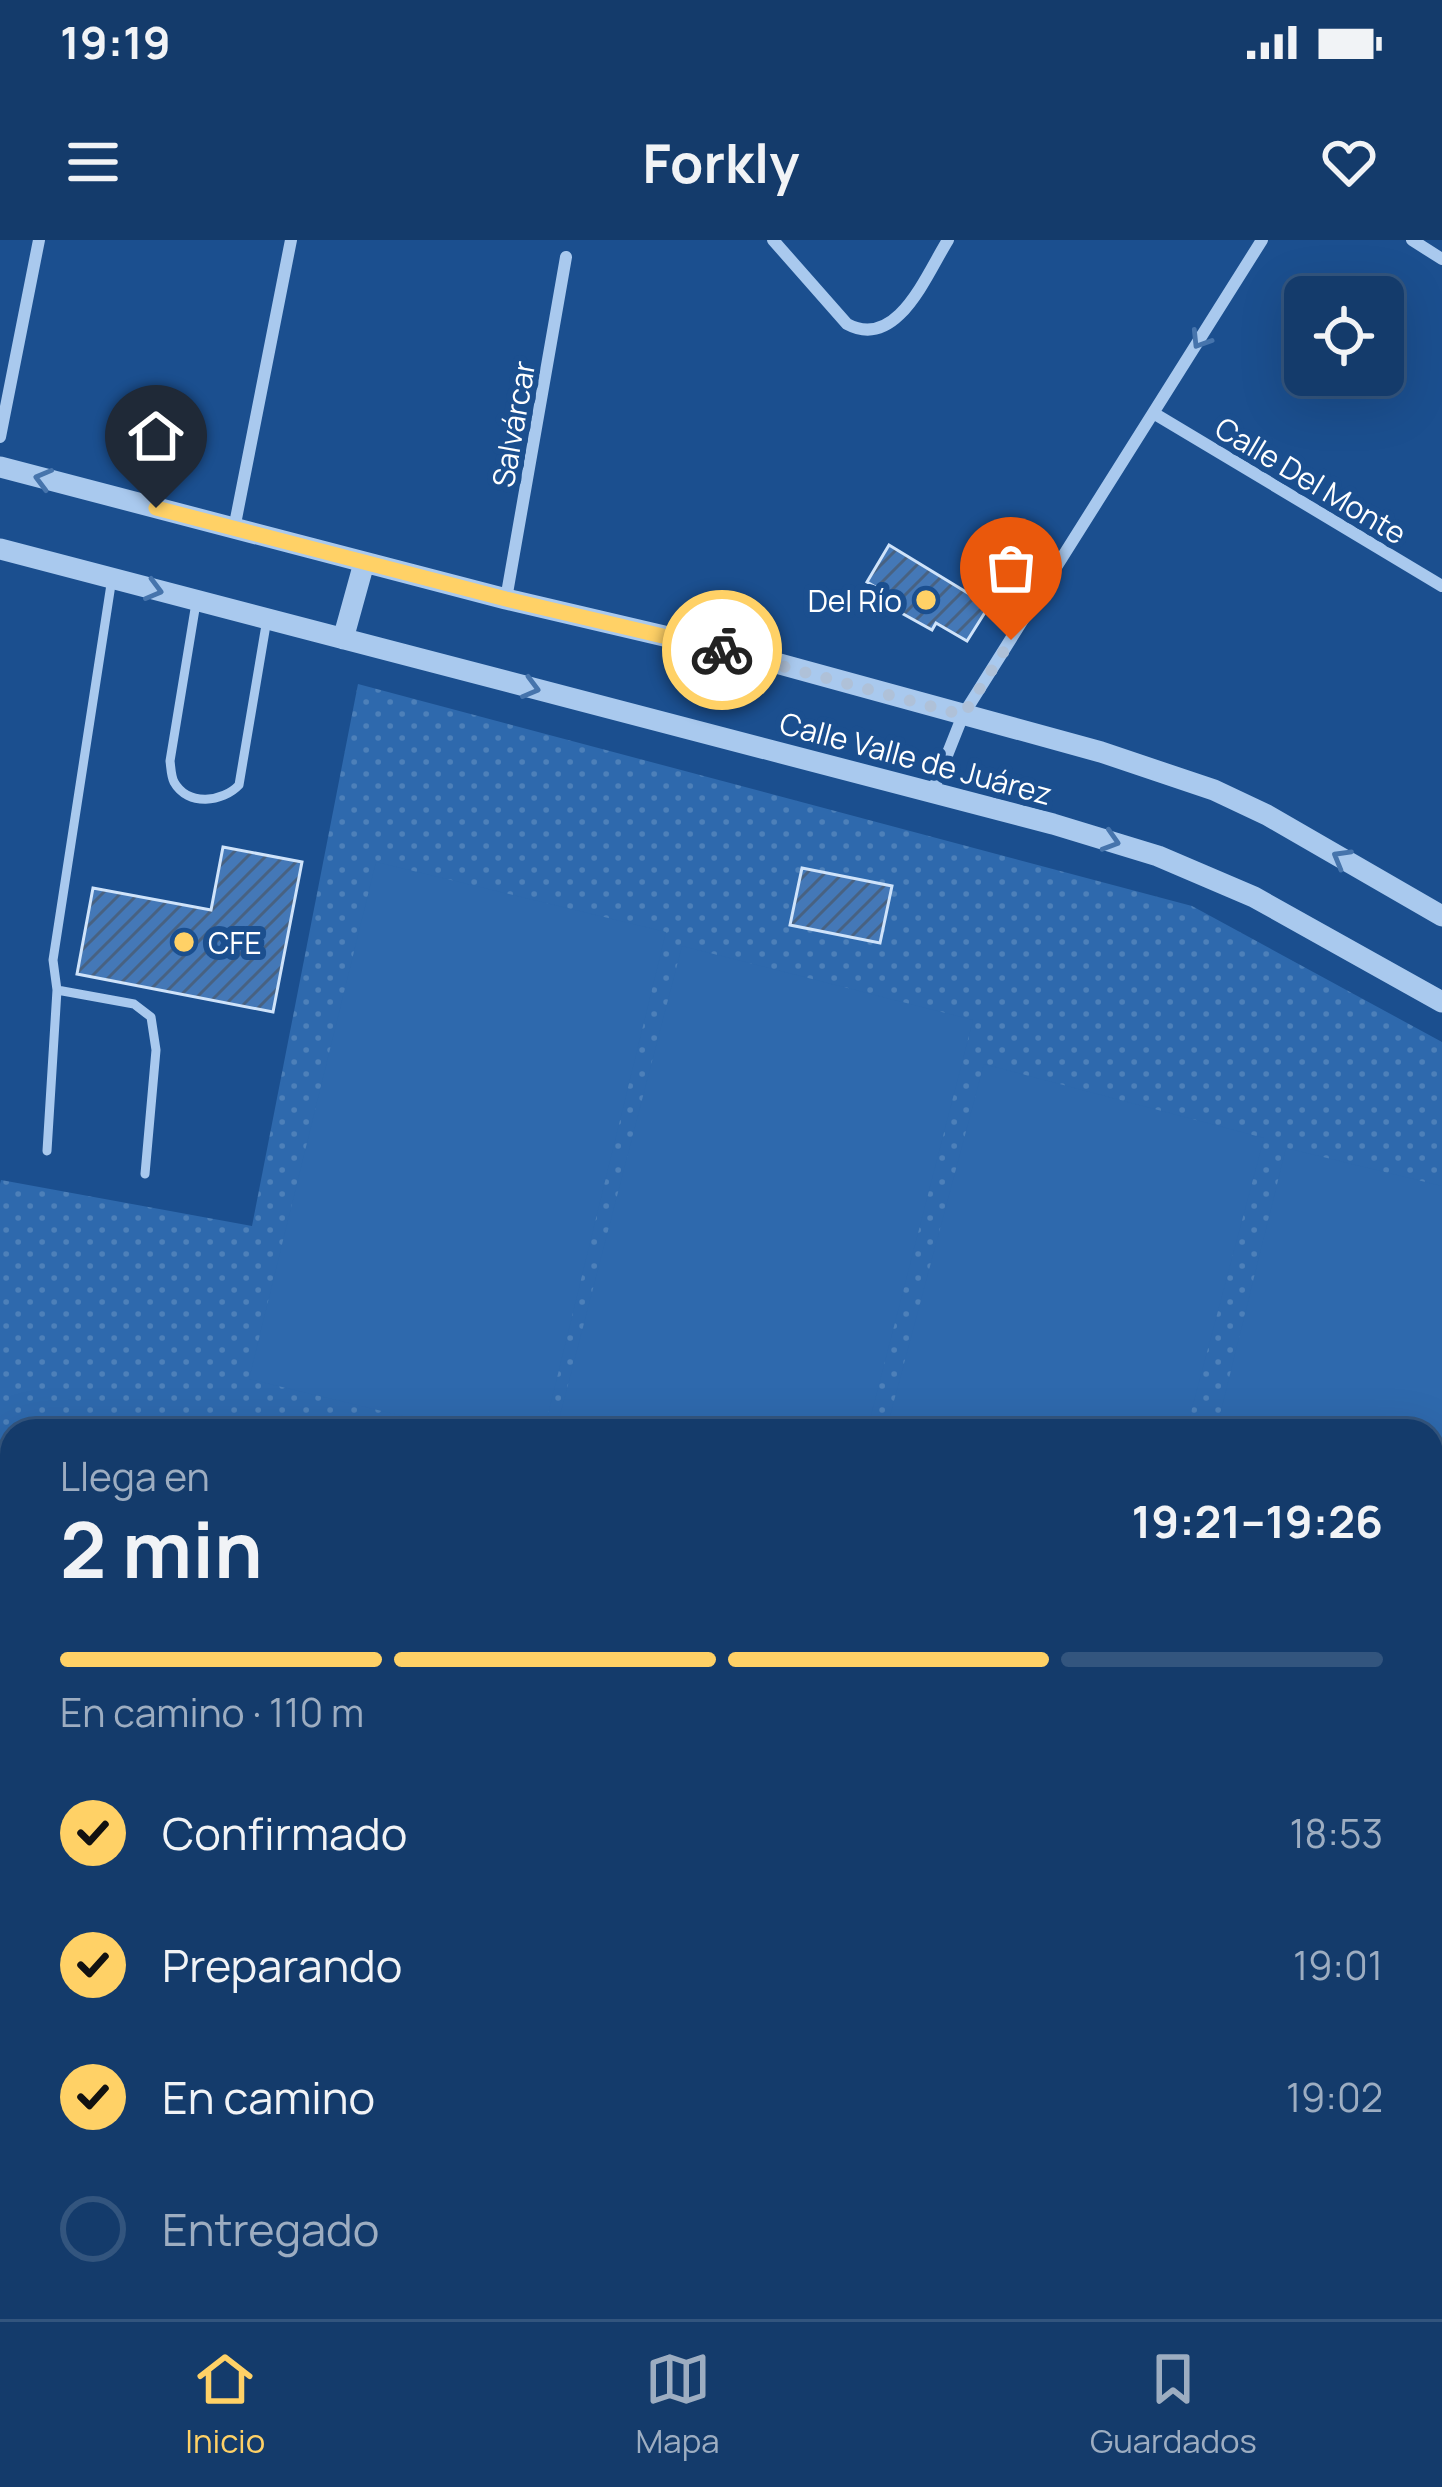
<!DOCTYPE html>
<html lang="es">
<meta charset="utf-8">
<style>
body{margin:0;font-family:Manrope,sans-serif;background:#1d4271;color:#f1f3f6;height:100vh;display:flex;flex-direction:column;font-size:45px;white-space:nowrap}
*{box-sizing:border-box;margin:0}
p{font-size:39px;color:#9dadc1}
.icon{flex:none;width:66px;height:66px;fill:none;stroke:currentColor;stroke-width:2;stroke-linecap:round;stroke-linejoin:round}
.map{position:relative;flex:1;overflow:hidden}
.panel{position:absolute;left:0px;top:1179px;width:1443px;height:900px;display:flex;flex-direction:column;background:#143b6b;border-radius:36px 36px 0 0;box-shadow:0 12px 48px #0002,0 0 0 3px #33557e}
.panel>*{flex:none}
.tools{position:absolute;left:1284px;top:36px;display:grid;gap:24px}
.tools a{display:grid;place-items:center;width:120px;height:120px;border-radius:18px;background:#143b6b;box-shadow:0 12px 48px #0002,0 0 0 3px #33557e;font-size:60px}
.pin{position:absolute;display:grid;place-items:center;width:102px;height:102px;color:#fff;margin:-123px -51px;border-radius:50% 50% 50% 0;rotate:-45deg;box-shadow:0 0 12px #0007}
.pin .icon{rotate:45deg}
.courier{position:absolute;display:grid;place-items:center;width:120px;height:120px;margin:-60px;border:9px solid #ffd166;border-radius:50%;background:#fff;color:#222;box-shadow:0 3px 15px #0007}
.overview em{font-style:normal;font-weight:700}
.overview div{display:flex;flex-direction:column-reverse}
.overview{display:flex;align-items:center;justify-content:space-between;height:204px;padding:0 60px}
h1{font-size:78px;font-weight:700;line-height:90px}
.bar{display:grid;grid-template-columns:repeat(4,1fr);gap:18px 12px;align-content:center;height:144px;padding:0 60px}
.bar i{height:15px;border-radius:9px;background:#33557e}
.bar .current{background:#ffd166}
.bar p{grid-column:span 4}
ol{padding:0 60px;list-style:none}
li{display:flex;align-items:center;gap:36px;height:132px}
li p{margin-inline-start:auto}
li .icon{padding:12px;border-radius:50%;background:#ffd166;color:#111;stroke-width:4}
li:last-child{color:#9dadc1}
li i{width:66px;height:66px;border:6px solid #33557e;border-radius:50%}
.status{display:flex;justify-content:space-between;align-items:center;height:84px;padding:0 60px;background:#143b6b;direction:ltr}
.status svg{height:33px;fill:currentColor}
header{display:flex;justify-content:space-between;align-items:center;height:156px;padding:0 60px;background:#143b6b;font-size:54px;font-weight:700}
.menu{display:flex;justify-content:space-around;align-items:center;height:168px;border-top:3px solid #33557e;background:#143b6b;font-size:33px;color:#9dadc1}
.menu a{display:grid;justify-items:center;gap:6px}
.menu .current{color:#ffd166}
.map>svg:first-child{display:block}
.park{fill:url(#park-dots)}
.pitch{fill:#2e69ad}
.building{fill:url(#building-hatch);stroke:#cfe3fa;stroke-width:3}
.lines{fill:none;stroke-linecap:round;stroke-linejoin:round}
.service{stroke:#a9c9ee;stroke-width:9}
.minor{stroke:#a9c9ee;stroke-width:12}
.tertiary{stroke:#a9c9ee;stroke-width:21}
.oneway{stroke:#4674ac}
.done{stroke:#afc1d8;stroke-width:12;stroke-dasharray:0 21.6}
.route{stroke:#ffd166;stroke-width:15}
.poi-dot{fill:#ffd166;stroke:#1b4f8f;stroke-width:4.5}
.labels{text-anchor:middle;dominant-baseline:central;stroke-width:12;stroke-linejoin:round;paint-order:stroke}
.street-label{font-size:30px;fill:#fff;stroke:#1b4f8f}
.poi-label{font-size:30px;fill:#fff;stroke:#1b4f8f;text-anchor:end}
</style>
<div class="status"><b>19:19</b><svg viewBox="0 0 49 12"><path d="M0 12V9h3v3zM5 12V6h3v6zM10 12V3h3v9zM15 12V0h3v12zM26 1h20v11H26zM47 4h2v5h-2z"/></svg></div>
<header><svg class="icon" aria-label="menu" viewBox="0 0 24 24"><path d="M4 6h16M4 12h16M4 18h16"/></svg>Forkly<svg class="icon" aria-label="heart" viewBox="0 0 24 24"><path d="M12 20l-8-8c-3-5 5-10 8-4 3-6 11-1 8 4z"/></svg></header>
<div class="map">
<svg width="1442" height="2079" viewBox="0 0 1442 2079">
<defs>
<pattern id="park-dots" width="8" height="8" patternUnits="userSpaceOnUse" patternTransform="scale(3)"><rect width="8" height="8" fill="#2e69ad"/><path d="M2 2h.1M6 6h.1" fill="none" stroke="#4d80b9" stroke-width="1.8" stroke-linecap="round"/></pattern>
<pattern id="building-hatch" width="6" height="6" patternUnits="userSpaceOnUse" patternTransform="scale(3)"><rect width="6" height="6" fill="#4478b7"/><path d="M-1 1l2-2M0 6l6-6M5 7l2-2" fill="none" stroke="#486282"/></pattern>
</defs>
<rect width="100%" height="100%" fill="#1b4f8f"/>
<path class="park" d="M358,444L1192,666L1442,802V1585L1431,1582V1191H12V2067H490L488,2079H0V944L1,940L252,986Z"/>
<path class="pitch" d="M376,622L666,692L544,1191H465L249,1139Z
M682,706L973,780L867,1191H556Z
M984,824L1264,898L1186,1191H886Z
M1286,908L1442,946V1450L1431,1447V1191H1216Z
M2,1197L12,1199V1698L0,1696Z
M0,1715L12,1717V2067H131L129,2079H0Z
M145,2067H446L444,2079H143Z"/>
<path class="building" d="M889,305L989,366L967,401L936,383L932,390L896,370L901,362L867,342Z
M223,607L302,622L273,772L77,734L93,648L211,670Z
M802,628L892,646L880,703L790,685Z"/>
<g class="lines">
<path class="service" d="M112,338L53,720L57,750L134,764L151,777L156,810L145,934
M196,363L170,521C171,528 171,536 174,542C188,567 223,562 239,545L267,379
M47,911L57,750
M1431,1741L1442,1744
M1431,1822L1442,1824
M1431,1926L1442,1892
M736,2079V2067
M852,2079L889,2067
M1382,2079L1385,2067"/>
<path class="minor" d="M773,0L847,84C897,111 926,35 948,0
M1412,0L1442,19
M1155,174L1442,346
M0,197L39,0
M234,289L291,0
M506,359L566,17
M932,553L963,475L1262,0"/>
<path class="tertiary" d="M0,227L506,359L758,418L1101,512L1214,550L1267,575L1442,676
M0,309L1053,584L1158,616L1254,657L1442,762
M343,399L364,323"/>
</g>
<defs><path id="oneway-chevron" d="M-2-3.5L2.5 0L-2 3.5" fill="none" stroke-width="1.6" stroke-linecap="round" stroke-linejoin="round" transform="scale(3)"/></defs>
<g class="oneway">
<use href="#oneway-chevron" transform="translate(1200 100) rotate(122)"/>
<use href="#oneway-chevron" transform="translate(43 239) rotate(-165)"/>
<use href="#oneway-chevron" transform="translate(154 350) rotate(15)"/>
<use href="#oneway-chevron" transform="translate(531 448) rotate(15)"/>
<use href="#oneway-chevron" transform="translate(1111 601) rotate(17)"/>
<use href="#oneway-chevron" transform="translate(1341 618) rotate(-150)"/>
</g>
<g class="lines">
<path class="done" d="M722,410L963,475L1011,400"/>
<path class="route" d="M156,268L506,359L722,410"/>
</g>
<g class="poi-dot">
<circle cx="926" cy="360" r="12"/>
<circle cx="184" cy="702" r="12"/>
</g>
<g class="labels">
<g class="street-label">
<text transform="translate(513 184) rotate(-80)">Salvárcar</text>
<text transform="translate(1311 240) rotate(31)">Calle Del Monte</text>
<text transform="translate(916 518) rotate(15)">Calle Valle de Juárez</text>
</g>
<g class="poi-label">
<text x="902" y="360">Del Río</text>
<text x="208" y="702" text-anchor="start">CFE</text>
</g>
</g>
</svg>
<div class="tools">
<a><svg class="icon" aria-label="locate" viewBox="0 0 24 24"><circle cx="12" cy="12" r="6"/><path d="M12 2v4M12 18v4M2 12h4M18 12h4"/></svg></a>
</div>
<div class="pin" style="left:1011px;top:400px;background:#ea580c"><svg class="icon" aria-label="bag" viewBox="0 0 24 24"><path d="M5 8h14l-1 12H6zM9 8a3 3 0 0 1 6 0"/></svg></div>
<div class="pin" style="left:156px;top:268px;background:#1f2937"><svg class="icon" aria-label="home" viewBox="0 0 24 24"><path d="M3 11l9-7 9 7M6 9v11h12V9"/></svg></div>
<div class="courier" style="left:722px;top:410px"><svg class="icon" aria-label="bike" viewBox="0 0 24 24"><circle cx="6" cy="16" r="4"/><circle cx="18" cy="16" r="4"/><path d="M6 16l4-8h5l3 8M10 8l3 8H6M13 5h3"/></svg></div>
<section class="panel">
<div class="overview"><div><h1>2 min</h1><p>Llega en</p></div><em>19:21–19:26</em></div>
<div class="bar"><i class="current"></i><i class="current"></i><i class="current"></i><i></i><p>En camino · 110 m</p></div>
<ol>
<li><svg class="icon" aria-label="check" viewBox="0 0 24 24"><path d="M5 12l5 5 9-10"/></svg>Confirmado<p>18:53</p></li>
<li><svg class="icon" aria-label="check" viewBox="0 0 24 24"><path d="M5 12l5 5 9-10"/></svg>Preparando<p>19:01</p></li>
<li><svg class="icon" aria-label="check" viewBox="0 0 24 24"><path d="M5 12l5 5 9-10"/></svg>En camino<p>19:02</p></li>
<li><i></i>Entregado</li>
</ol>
</section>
</div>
<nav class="menu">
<a class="current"><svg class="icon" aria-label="home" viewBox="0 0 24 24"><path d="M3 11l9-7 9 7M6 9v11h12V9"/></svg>Inicio</a>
<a><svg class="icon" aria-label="map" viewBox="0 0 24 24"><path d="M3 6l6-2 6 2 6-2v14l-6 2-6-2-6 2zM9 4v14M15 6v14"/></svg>Mapa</a>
<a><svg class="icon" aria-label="saved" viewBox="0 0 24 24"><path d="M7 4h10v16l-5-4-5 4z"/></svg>Guardados</a>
</nav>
